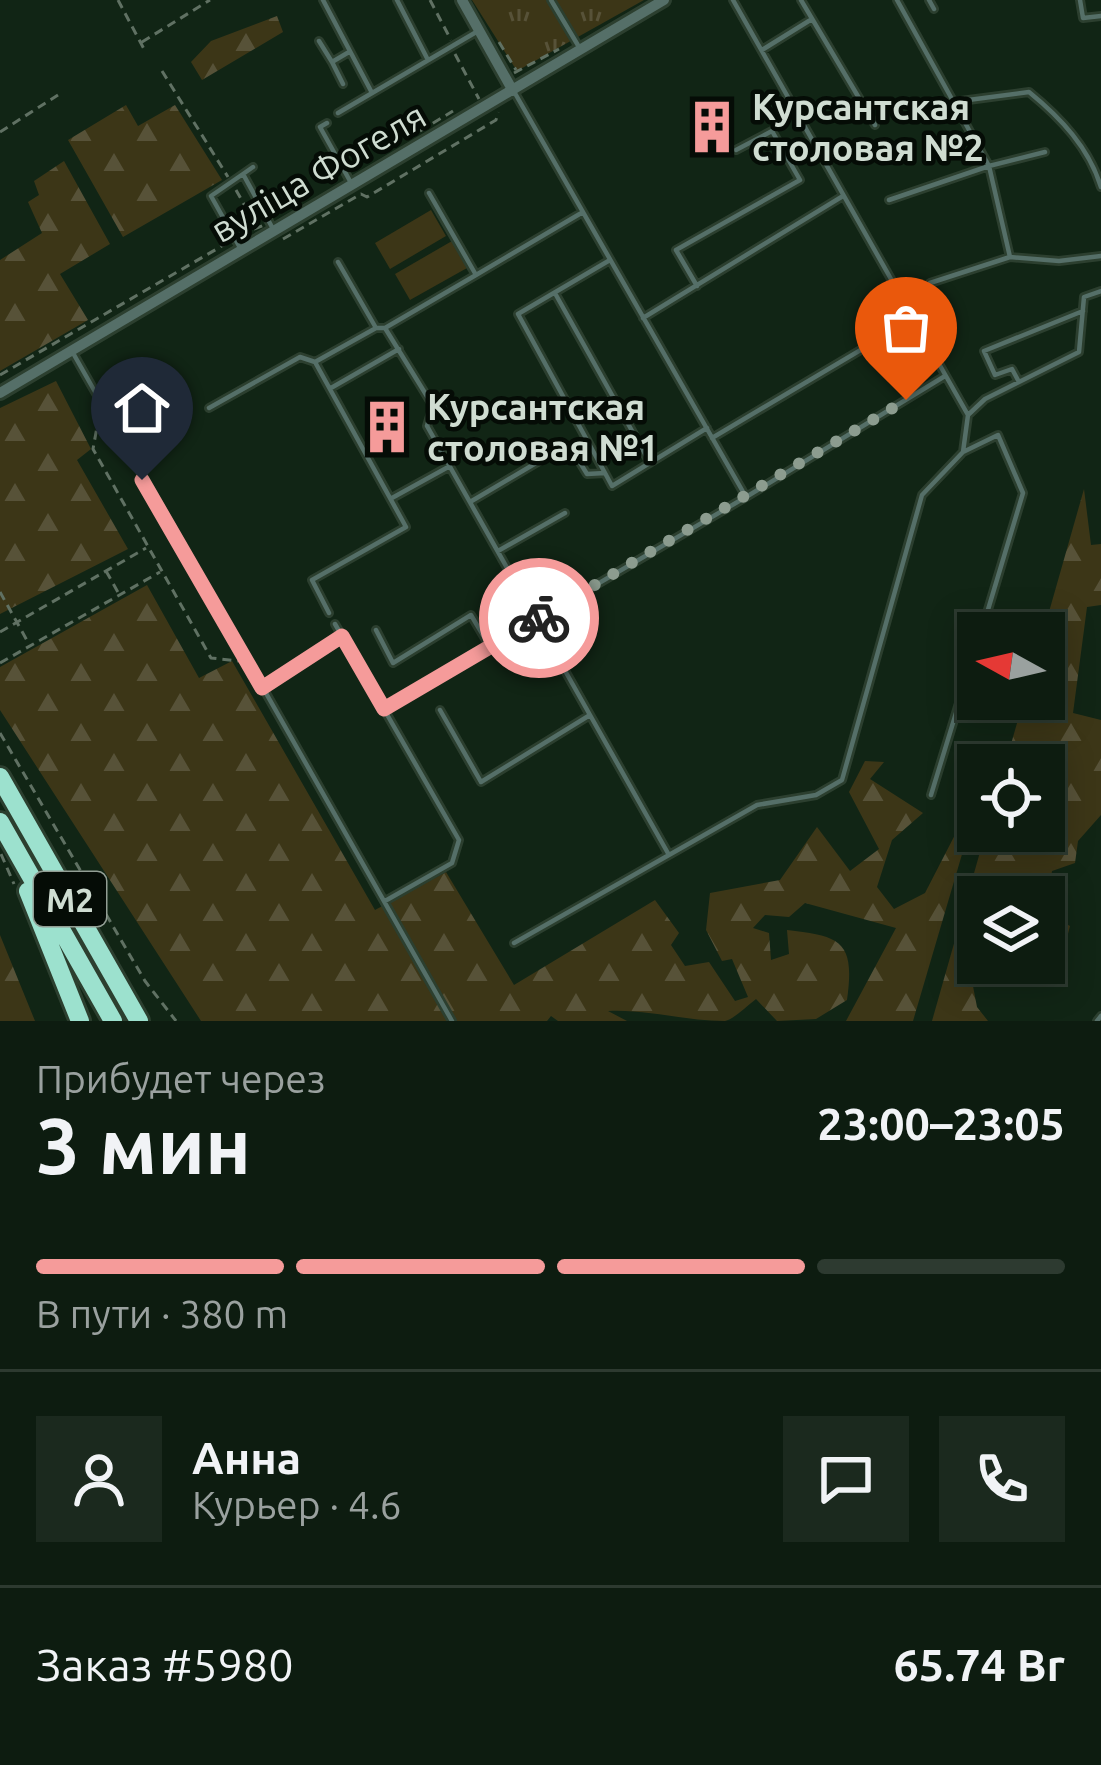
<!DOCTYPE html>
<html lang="ru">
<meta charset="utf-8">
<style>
body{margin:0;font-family:Ubuntu,sans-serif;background:#1b291e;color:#f1f3f6;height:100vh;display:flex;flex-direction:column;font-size:45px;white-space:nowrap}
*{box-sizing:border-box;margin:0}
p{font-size:39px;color:#9aa19f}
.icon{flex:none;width:66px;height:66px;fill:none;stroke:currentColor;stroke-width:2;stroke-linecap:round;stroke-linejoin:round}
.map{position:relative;height:1021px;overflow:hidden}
.details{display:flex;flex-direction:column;background:#0d1c10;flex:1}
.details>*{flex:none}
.needle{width:78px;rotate:278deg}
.tools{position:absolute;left:957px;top:612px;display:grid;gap:24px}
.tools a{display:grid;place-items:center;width:108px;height:108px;border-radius:0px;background:#0d1c10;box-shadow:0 6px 30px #0003,0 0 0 3px #2d3a30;font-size:60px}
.pin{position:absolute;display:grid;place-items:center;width:102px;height:102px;color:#fff;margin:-123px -51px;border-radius:50% 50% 50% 0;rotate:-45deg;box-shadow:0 0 12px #0007}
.pin .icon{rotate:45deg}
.courier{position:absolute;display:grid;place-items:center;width:120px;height:120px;margin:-60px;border:9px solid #f59b9a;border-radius:50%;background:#fff;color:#222;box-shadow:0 3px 15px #0007}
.headline em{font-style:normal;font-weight:700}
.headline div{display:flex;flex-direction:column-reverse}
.headline{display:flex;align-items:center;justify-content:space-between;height:204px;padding:0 36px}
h1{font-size:78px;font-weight:700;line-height:90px}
.bar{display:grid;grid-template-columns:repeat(4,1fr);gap:18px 12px;align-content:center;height:144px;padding:0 36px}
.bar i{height:15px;border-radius:9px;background:#2d3a30}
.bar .selected{background:#f59b9a}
.bar p{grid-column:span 4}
.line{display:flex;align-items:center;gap:30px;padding:0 36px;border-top:3px solid #2d3a30}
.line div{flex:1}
.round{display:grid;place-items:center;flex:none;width:126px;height:126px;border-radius:0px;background:#1b291e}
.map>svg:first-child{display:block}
.grass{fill:url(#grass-tufts)}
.forest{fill:url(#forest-firs)}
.garden{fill:#3c3617}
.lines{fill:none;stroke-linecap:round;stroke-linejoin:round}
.lane-casing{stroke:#2c3f2f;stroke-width:10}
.street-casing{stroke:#2c3f2f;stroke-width:16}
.highway-casing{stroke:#2c3f2f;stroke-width:24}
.path{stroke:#607163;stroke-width:3;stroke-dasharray:9 6;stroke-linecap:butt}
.lane{stroke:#556f68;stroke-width:4.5}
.street{stroke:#556f68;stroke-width:10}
.highway{stroke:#9ce1ce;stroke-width:18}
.done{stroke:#8c9c8f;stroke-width:12;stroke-dasharray:0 21.6}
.route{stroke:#f59b9a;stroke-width:15}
.labels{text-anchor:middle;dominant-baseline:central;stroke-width:9;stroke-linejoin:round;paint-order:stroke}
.shield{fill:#050c06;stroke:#929e94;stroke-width:3}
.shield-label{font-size:33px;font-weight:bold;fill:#cfdcd1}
.poi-label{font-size:36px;font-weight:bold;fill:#cfdcd1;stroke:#050c06;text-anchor:start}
.street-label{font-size:36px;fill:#cfdcd1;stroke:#050c06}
</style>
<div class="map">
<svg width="1101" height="1021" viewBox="0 0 1101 1021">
<defs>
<pattern id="grass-tufts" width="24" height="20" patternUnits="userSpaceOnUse" patternTransform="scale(3)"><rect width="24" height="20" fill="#3c3617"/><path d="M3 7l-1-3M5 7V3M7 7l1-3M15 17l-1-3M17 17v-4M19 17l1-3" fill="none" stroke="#575238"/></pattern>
<pattern id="forest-firs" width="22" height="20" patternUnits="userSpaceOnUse" patternTransform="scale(3)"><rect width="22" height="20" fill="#3c3617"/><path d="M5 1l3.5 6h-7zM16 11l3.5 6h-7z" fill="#575238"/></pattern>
</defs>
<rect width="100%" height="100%" fill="#112515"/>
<path class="grass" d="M472,0H644L517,71Z"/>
<path class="forest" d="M277,16L283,32L202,80L191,62L211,41Z
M126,105L138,126L175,105L222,180L123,237L68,140Z
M64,161L110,244L60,274L88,320L0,371V260L42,233L28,202L39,195L34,181Z
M56,381L91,449L77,460L128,549L0,614V408Z
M1084,489L1091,545L1101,544V605L1087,607L1073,713L1101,720V815L1078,841L1075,863L1052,871L1046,913L1070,926L1064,949L1044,956V897H978V963H1023L972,981L977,1007L988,1021H932L986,831H1044V765H1005L1024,699H1044L1043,633Z
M147,585L199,678L232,661L375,910L446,872L514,985L655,900L679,933L671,945L685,966L709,962L735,1001L748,997L732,959L722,961L706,930L710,893L780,880L817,827L850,871L879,849L849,792L865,761L884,762L870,779L923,813L892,840L877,887L894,909L925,893L959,827H970L913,1021H846L896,928L805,903L789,917L765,915L753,928L769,933L771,960L789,954L787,930C842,936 855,942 847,1000L816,1019L777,1021L756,999C747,1006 734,1019 725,1021C685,1021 646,1009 608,1011L627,1021H558L551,1016L547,1021H201L0,710V667Z
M0,935L35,1021H0Z"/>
<path class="garden" d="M431,210L446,236L390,269L375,243Z
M452,241L467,268L410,300L395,274Z"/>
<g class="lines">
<defs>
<path id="lane" d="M323,0L371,91
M397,0L428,60
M551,0L579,47
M733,0L968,415
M801,0L875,125
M897,0L989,166L1045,152
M929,0L934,9
M1080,0L1083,18L1101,16
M319,41L332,62L349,52
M762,50L812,19
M332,62L343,84
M516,95L746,497L945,376
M953,102L1029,92C1061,118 1089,148 1101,187
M338,113L478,31
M327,123L320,127L350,181
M243,174L253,167
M429,193L476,275L385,328L433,406L427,426L590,715L481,782L440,710
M889,200L989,166L1010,257L930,283
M239,246L211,196L243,174L272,227
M1010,257L1059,261L1101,256
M338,262L376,328H385
M476,275L583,212
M697,286L676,250L800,180L772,131L736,150
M556,295L650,463
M643,318L843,196
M73,353L452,1021
M315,362L406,527L312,580L329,613
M1019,382L1012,369L995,375L984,351L1083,311
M331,388L399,349
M209,408L300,357L315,362L376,328
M712,438L913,319
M605,473L518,314L610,260
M392,498L450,466
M470,502L558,450L576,456L587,474L605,473L612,486L707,428
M498,551L565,513
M335,624L342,636
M376,630L393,663L471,615L490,647
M981,633L1023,493L998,435L963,452L968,415L985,399L1079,352L1084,297L1101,291
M262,688L342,636L459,840L452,863L385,901
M384,709L746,497
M590,715L669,855
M931,795L978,641
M514,943L757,805L816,795L842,780L922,495L963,452
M1097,1021L1101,1016"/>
<path id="street" d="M462,0L513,91
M0,393L664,0"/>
<path id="highway" d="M0,777L139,1021
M0,822L113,1021
M28,891L80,1021"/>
</defs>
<use href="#lane" class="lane-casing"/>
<use href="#street" class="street-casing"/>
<use href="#highway" class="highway-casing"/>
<path class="path" d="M118,0L144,49
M430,0L451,40
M142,42L210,0
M499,42L516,70
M455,54L479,99
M162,71L228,177
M514,73L559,49
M420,131L453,111
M0,132L58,95
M236,190L255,224
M240,235L264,225
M283,239L361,194L367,197L496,120L498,112
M0,375L227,243
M99,416L93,449L211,658L239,661
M106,571L119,594
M0,592L29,644
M0,632L146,548
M0,663L160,572
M0,733L145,981L176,1021
M1,854L14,884"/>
<use href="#lane" class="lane"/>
<use href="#street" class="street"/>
<use href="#highway" class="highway"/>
</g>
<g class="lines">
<path class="done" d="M539,618L906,400"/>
<path class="route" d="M142,480L262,688L342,636L384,709L539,618"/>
</g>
<defs>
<symbol id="building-bare" viewBox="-9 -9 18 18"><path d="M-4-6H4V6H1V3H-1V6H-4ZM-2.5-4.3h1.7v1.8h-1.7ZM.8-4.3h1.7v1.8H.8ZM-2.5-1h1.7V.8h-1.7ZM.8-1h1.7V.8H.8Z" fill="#f59b9a" stroke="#050c06" stroke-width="2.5" paint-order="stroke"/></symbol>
</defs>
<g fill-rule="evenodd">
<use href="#building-bare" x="674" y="89" width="76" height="76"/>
<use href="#building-bare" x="349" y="389" width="76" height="76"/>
</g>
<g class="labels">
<rect class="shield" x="34" y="872" width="72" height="54" rx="9"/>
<g class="shield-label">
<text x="70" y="899">М2</text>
</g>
<g class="poi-label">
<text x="752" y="106">Курсантская<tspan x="752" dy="41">столовая №2</tspan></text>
<text x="427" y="406">Курсантская<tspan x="427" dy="41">столовая №1</tspan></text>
</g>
<g class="street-label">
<text transform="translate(318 172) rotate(-30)">вуліца Фогеля</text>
</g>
</g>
</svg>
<div class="tools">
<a><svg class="needle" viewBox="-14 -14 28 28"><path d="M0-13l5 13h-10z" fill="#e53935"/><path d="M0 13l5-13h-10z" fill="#9aa19f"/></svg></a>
<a><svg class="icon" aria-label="locate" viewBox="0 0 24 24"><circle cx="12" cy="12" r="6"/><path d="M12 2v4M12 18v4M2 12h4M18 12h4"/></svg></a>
<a><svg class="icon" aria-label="layers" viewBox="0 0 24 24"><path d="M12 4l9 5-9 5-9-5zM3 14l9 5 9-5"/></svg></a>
</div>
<div class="pin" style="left:906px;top:400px;background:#ea580c"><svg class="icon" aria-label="bag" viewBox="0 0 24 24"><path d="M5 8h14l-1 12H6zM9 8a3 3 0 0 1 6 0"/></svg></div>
<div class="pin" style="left:142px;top:480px;background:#1f2937"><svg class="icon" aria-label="home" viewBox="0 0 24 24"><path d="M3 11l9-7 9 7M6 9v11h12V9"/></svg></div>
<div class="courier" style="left:539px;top:618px"><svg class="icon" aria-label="bike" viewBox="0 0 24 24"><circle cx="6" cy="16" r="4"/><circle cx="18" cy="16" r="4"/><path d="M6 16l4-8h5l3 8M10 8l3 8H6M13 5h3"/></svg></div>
</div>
<section class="details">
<div class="headline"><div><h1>3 мин</h1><p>Прибудет через</p></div><em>23:00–23:05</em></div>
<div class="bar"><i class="selected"></i><i class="selected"></i><i class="selected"></i><i></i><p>В пути · 380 m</p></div>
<div class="line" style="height:216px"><a class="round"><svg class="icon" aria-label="person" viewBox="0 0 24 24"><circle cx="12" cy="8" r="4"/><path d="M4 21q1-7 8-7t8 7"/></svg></a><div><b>Анна</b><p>Курьер · 4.6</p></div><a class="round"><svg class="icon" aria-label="chat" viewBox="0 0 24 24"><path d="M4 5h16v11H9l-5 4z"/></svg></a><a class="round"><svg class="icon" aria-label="phone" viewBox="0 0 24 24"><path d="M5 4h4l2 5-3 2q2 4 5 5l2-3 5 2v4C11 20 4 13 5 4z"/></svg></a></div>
<div class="line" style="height:156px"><div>Заказ #5980</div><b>65.74 Br</b></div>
</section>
